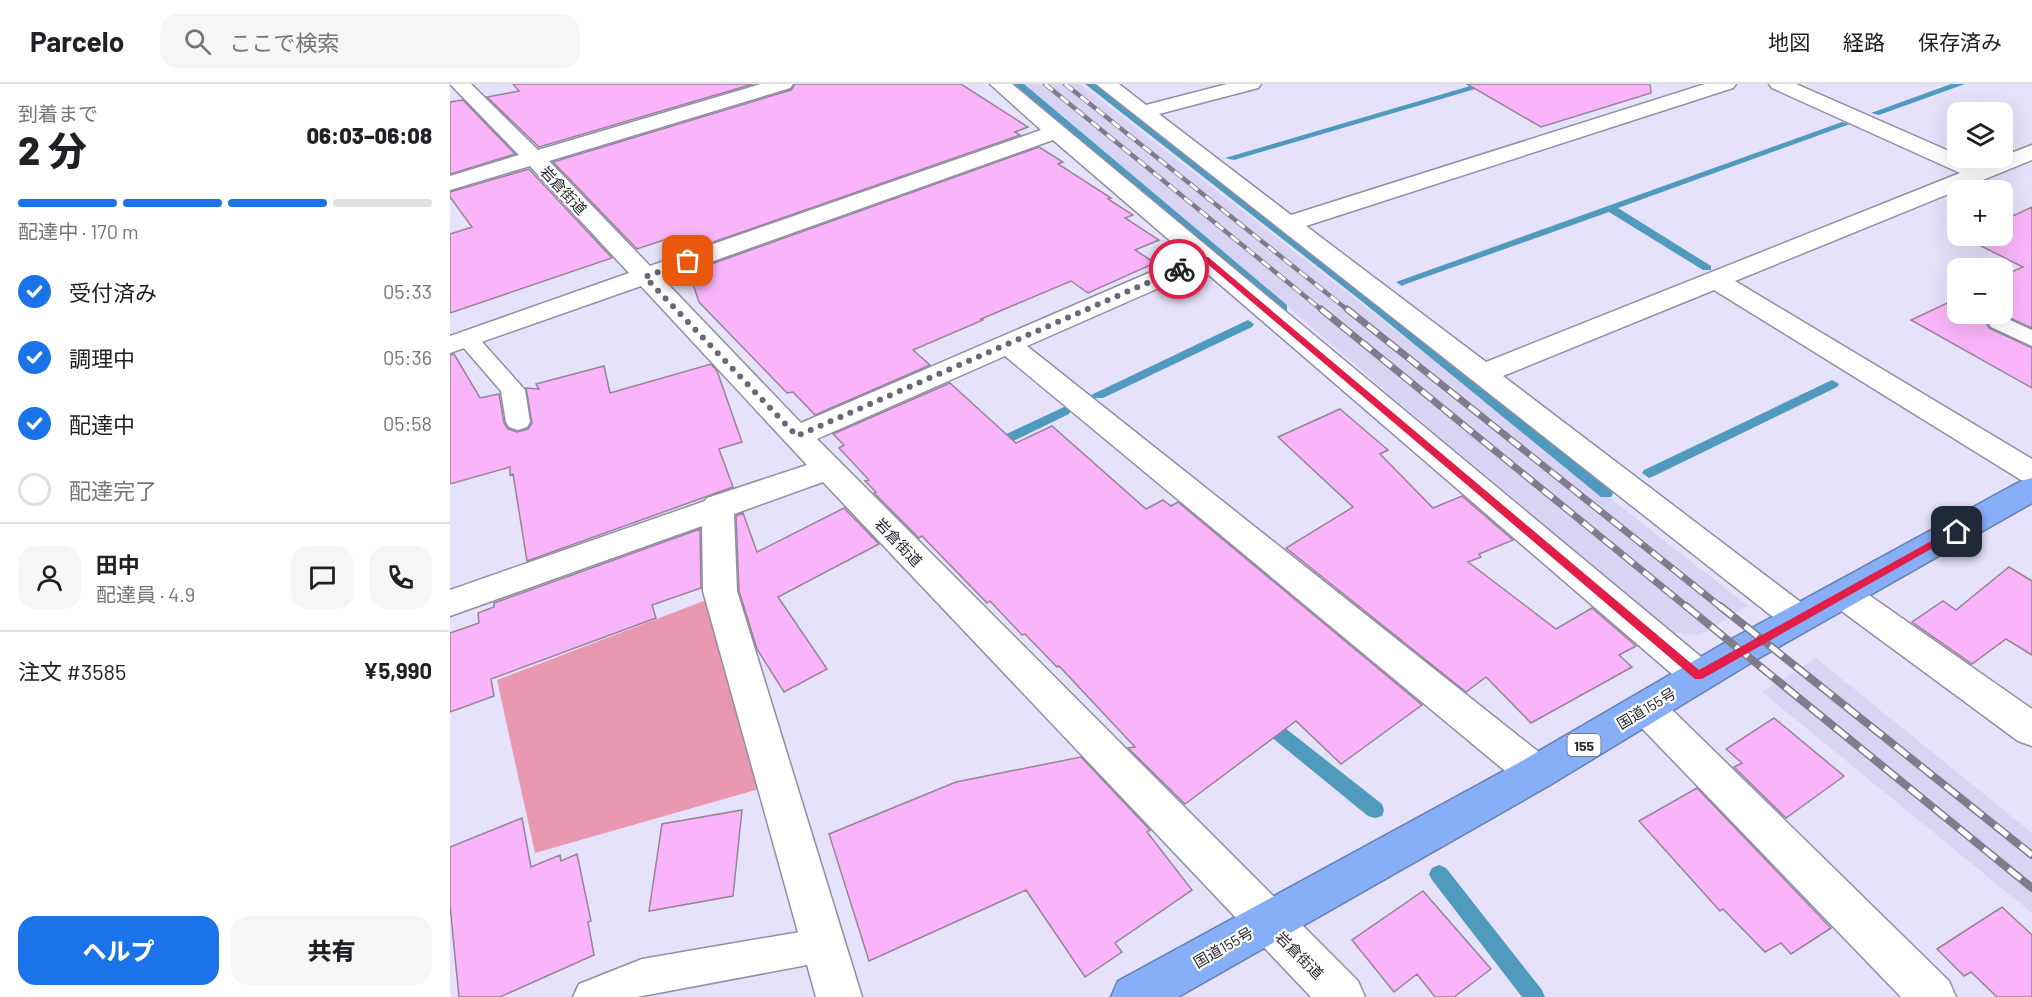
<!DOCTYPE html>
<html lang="ja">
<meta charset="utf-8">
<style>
body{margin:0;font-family:Barlow,"Noto Sans JP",sans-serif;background:#f6f6f6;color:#202124;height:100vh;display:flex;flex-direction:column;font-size:22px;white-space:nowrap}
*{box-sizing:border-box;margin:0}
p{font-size:20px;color:#757577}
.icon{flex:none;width:33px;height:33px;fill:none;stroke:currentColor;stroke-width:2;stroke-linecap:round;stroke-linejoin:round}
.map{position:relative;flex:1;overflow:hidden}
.side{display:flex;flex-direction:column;background:#fff;width:450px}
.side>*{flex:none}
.controls{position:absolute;left:1497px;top:18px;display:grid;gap:12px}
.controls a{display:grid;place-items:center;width:66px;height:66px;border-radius:12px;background:#fff;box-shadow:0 6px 24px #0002;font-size:30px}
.pin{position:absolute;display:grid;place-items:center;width:51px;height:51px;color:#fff;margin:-26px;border-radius:12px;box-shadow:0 3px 9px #0006}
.courier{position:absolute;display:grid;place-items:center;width:60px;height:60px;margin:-30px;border:4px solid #e11d48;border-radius:50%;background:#fff;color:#222;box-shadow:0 2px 8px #0007}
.head em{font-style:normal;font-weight:800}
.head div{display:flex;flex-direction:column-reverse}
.head{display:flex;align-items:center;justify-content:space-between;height:102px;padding:0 18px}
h1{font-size:39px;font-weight:800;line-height:45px}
.bar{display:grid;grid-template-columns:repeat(4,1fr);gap:9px 6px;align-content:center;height:72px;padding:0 18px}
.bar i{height:8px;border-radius:4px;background:#e0e0e0}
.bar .selected{background:#1a73e8}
.bar p{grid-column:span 4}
.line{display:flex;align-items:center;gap:15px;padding:0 18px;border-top:2px solid #e0e0e0}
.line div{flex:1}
.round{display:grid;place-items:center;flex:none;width:63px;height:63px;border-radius:18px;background:#f6f6f6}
ol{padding:0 18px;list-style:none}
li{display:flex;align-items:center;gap:18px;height:66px}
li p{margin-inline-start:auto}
li .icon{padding:6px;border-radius:50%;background:#1a73e8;color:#fff;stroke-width:4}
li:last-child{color:#757577}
li i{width:33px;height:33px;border:3px solid #e0e0e0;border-radius:50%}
.primary-button{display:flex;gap:12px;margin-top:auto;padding:12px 18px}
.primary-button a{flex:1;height:69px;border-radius:18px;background:#1a73e8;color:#fff;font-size:24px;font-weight:800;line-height:69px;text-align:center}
.primary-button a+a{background:#f6f6f6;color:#202124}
header{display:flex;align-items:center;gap:36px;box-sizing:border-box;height:84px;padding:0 30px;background:#fff;border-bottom:2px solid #e0e0e0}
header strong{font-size:28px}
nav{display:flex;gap:33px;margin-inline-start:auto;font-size:21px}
.search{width:420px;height:54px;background:#f6f6f6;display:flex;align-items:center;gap:15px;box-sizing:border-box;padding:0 21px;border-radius:18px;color:#757577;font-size:22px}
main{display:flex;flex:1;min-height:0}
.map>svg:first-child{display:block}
.built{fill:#dad4f4}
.green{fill:#ea97b1}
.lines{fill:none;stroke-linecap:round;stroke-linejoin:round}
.stream{fill:#509abe;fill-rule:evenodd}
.building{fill:#fab5fa;stroke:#968496;stroke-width:1.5}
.lane-casing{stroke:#918da3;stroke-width:3}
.street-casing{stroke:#918da3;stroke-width:3}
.highway-casing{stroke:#657fb1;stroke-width:3}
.lane{fill:#fff;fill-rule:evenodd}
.street{fill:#fff;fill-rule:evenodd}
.highway{fill:#87aff8;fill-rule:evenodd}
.rail-far2-casing{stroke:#7f7c8c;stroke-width:4.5}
.rail-far1-casing{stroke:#7f7c8c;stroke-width:7}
.rail-casing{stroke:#7f7c8c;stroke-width:8}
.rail-far2{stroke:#fff;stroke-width:3;stroke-dasharray:10;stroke-linecap:butt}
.rail-far1{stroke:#fff;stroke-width:4.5;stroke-dasharray:13;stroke-linecap:butt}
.rail{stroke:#fff;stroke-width:5;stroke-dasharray:16;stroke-linecap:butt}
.route{fill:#e11d48}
.done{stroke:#6a6776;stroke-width:6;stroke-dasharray:0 10.8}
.labels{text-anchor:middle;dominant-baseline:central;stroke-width:4.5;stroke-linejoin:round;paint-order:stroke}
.shield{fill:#fff;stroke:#68666d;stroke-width:1.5}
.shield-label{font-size:14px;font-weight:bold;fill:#27252e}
.street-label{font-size:15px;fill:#27252e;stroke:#fff}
</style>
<header>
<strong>Parcelo</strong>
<div class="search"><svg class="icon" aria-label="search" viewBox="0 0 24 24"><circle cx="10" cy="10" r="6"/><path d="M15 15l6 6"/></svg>ここで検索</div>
<nav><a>地図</a><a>経路</a><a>保存済み</a></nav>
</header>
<main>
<section class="side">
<div class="head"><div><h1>2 分</h1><p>到着まで</p></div><em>06:03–06:08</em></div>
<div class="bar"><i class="selected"></i><i class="selected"></i><i class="selected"></i><i></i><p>配達中 · 170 m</p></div>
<ol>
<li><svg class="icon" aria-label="check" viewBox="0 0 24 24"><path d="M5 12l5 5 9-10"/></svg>受付済み<p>05:33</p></li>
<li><svg class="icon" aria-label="check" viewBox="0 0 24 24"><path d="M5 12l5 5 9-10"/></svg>調理中<p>05:36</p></li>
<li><svg class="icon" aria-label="check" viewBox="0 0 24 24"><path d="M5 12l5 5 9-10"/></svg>配達中<p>05:58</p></li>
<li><i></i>配達完了</li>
</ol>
<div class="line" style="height:108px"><a class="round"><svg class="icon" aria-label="person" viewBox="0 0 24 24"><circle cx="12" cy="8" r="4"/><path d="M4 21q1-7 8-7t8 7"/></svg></a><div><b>田中</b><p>配達員 · 4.9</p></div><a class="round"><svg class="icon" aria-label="chat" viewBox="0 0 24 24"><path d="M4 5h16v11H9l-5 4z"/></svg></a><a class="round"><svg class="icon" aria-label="phone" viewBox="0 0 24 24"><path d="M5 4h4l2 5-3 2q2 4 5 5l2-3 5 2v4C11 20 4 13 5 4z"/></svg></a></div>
<div class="line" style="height:78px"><div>注文 #3585</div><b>¥5,990</b></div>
<div class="primary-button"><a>ヘルプ</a><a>共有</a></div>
</section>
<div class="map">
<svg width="1582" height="913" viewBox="0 0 1582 913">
<rect width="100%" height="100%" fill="#e7e2fb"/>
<path class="built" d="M572,0H630L1298,522L1250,551L1214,548L838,223Z
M1366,574L1582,749V829L1312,608Z"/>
<path class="green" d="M259,515L309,705L85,769L47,596Z"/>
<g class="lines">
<path class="stream" d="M563,0H574L837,221V227H829Z
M635,0H646L917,209L1161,407L1163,410L1161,413H1151L909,215Z
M1027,0H1042L784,76L775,74Z
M1501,0H1515L1429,31L1421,29Z
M1392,38L1400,40L1168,124L1261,182V186H1253L1159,128L956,200L952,202L946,198Z
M798,236L804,240L802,243L653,314H643L641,311Z
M1382,296L1389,300L1387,303L1204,392L1199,394L1192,389L1194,386Z
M614,323L621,327L619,330L547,365H537L535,362L537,359Z
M815,631L821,633L932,720L934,726L932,732L925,734L918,732L809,643L806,638L809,633Z
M989,781L996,784L1092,906L1095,913H1072L982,796L979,790L982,784Z"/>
</g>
<path class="building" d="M63,0H303L89,63L37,13L69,7Z
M345,0H511L578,43L565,48L570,51L232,169L226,152L187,165L103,78L341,6Z
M1017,0H1200L1201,9L1091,43Z
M13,16L65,70L0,90V18Z
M589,63L613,78L608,80L661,114L658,115L683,131L675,134L709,156L685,166L705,179L638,209L621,197L531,235L533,236L463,266L480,281L365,331L343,308L337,309L249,218L239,188Z
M79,85L162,174L0,229V150L22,143L0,113V108Z
M1582,123V244L1551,230L1552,192L1573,183L1515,154L1520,152H1552V137Z
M1508,214V230H1546L1539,232L1536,237L1539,244L1582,264V304L1461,236Z
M4,270L30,314L49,310L54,339L58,345L67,348L78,345L82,339L76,304L89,305L86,300L154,282L160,309L261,280L267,287L292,358L269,365L283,403L77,477L63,390L60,391V383L0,400V271Z
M500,299L566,359L602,342L696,425L713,416L721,422L728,418L972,621L891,680L846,637L735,720L678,664L685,663L609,582L607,583L575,550L572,551L540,517L537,519L472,452L469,454L424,409L426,408L415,397L419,396L389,364L394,361L383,350Z
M890,325L938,366L930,370L983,424L1012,412L1063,456L1029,470L1031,473L1018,478L1106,545L1142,524L1186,562L1169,571L1182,583L1081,639L1036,593L1016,608L836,464L903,423L828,353Z
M394,424L429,460L328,513L377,585L334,608L307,565L289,507L286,432L293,429L307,468Z
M250,445L251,504L202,521L206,534L41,595L44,612L0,628V549L29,539L28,529L44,523V519Z
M1559,483L1582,497V571L1556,555L1522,580L1462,538L1493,517L1506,526Z
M1324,634L1394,692L1336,734L1284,683L1292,679L1276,665Z
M631,673L700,746L697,748L742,806L665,859L672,868L635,893L576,806L419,877L379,750L506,698Z
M1247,704L1381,844L1341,870L1331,859L1315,868L1273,825L1270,827L1189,737Z
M292,726L283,812L199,827L212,740Z
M72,734L81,783L110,771L111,777L127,770L141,837L138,838L144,871L50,913H9L0,821V763Z
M973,807L1041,885L1004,913H985L967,890L944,908L902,856Z
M1552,823L1582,851V913H1547L1521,888L1514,892L1487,865Z"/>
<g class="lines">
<defs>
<path id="lane" d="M1549,231L1582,246V262L1541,243L1538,238L1541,233Z
M17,248L25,250L75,306L80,338L77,343L68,346L59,343L56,338L51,307L6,255L9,250Z
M373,844L386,849L391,861L386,873L373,878L187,913H123L129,900L192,875Z"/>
<path id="street" d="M0,0H21L88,66L311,0H343L340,4L99,77L200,182L591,46L540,0H562L1262,582L1267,592L1262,602L1249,607L1236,602L752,185L577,262L1100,677L1106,689L1100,701L1086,706L1072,701L555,272L367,355L908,897L915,913H861L373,398L284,430L287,507L412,913H366L253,507L252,442L0,532V506L255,417L257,414L357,381L191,202L0,269V252L179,189L80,82L0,106V92L69,71ZM603,56L738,172L351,339L213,195Z
M646,0H669L696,21L777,0H811L808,4L709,30L841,131L1255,0H1286L1283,4L856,142L1036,278L1510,89L1322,4L1319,0H1346L1508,71V74L1530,81L1582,61V76L1285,197L1582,375V399L1571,396L1264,206L1053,292L1361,526L1367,535L1361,544L1349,548L1337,544Z
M1394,498L1406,502L1582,625V662L1568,657L1382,520L1377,511L1382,502Z
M1196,609L1209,613L1499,897L1506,913H1451L1183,635L1177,624L1183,613Z"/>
<path id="highway" d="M1582,394V419L1304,577L1100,701L728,913H661L668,897L1072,677L1278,557L1571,397Z"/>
</defs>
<use href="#lane" class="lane-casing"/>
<use href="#street" class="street-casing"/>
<use href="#highway" class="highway-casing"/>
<use href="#lane" class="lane"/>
<use href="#street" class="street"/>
<use href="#highway" class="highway"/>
<defs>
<path id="rail-far2" d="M595,0L873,227
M615,0L899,227"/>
<path id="rail-far1" d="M871,225L1238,524
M897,225L1272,524"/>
<path id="rail" d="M1236,522L1582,804
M1270,522L1582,771"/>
</defs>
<use href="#rail-far2" class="rail-far2-casing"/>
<use href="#rail-far1" class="rail-far1-casing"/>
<use href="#rail" class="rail-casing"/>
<use href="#rail-far2" class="rail-far2"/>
<use href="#rail-far1" class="rail-far1"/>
<use href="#rail" class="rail"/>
</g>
<path class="route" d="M752,173H758L1249,586L1503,445H1510L1511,448L1252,595H1245L754,177L732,187L725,185Z"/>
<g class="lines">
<path class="done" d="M238,177L195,193L347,352L729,185"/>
</g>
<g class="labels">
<rect class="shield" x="1117.5" y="650" width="33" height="22" rx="4.5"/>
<g class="shield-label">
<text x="1134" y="661">155</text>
</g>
<g class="street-label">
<text transform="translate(114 106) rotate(47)">岩倉街道</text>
<text transform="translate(449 458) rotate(46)">岩倉街道</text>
<text transform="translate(1196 624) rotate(-31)">国道155号</text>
<text transform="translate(773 863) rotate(-30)">国道155号</text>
<text transform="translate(850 871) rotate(45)">岩倉街道</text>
</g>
</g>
</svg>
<div class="controls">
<a><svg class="icon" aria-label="layers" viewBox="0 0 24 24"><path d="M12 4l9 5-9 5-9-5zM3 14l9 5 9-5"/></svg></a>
<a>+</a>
<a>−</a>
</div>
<div class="pin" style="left:238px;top:177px;background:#ea580c"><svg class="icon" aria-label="bag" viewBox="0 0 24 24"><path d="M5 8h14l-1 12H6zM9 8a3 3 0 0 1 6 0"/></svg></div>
<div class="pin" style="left:1507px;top:448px;background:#1f2937"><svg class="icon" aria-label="home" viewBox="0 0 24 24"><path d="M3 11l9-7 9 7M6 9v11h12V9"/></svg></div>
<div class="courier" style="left:729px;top:185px"><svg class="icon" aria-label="bike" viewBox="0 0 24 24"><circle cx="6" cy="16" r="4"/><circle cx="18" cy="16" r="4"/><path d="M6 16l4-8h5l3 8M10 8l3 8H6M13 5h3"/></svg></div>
</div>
</main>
